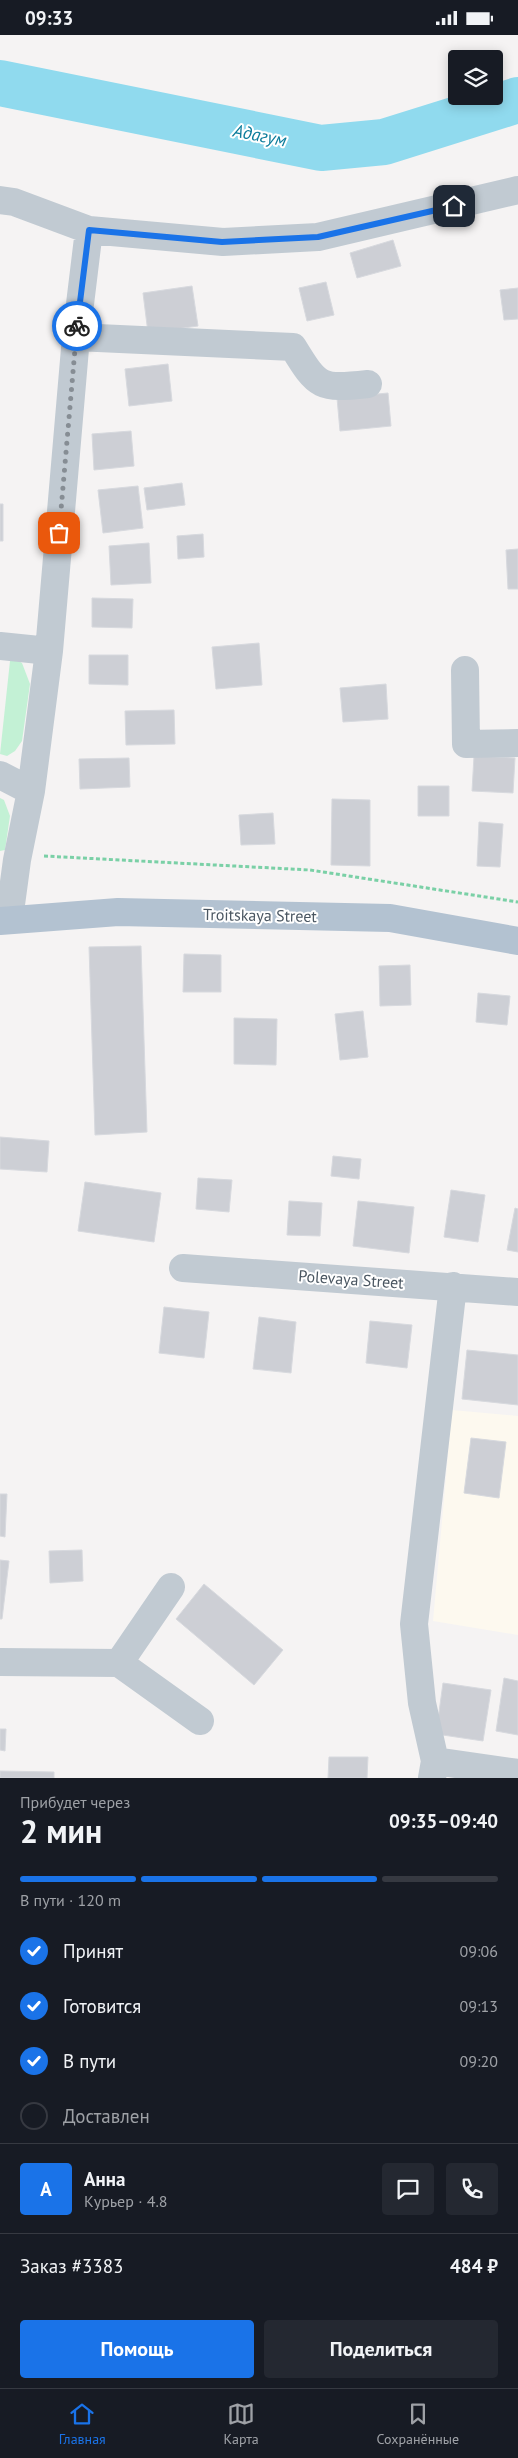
<!DOCTYPE html>
<html lang="ru">
<meta charset="utf-8">
<style>
body{margin:0;font-family:"PT Sans",sans-serif;background:#242831;color:#f1f3f6;height:100vh;display:flex;flex-direction:column;font-size:19px;white-space:nowrap}
*{box-sizing:border-box;margin:0}
p{font-size:16px;color:#9ea1a6}
.icon{flex:none;width:28px;height:28px;fill:none;stroke:currentColor;stroke-width:2;stroke-linecap:round;stroke-linejoin:round}
.map{position:relative;height:1743px;overflow:hidden}
.drawer{display:flex;flex-direction:column;background:#171b24;flex:1}
.drawer>*{flex:none}
.controls{position:absolute;left:448px;top:15px;display:grid;gap:10px}
.controls a{display:grid;place-items:center;width:55px;height:55px;border-radius:5px;background:#171b24;box-shadow:0 2px 12px #0003;font-size:25px}
.pin{position:absolute;display:grid;place-items:center;width:42px;height:42px;color:#fff;margin:-21px;border-radius:10px;box-shadow:0 2px 8px #0006}
.courier{position:absolute;display:grid;place-items:center;width:50px;height:50px;margin:-25px;border:4px solid #1a73e8;border-radius:50%;background:#fff;color:#222;box-shadow:0 1px 6px #0007}
.overview em{font-style:normal;font-weight:700}
.overview div{display:flex;flex-direction:column-reverse}
.overview{display:flex;align-items:center;justify-content:space-between;height:85px;padding:0 20px}
h1{font-size:32px;font-weight:700;line-height:38px}
.bar{display:grid;grid-template-columns:repeat(4,1fr);gap:8px 5px;align-content:center;height:60px;padding:0 20px}
.bar i{height:6px;border-radius:4px;background:#363941}
.bar .selected{background:#1a73e8}
.bar p{grid-column:span 4}
.line{display:flex;align-items:center;gap:12px;padding:0 20px;border-top:1px solid #363941}
.line div{flex:1}
.round{display:grid;place-items:center;flex:none;width:52px;height:52px;border-radius:5px;background:#242831}
ol{padding:0 20px;list-style:none}
li{display:flex;align-items:center;gap:15px;height:55px}
li p{margin-inline-start:auto}
li .icon{padding:5px;border-radius:50%;background:#1a73e8;color:#fff;stroke-width:4}
li:last-child{color:#9ea1a6}
li i{width:28px;height:28px;border:2px solid #363941;border-radius:50%}
.cta{display:flex;gap:10px;margin-top:auto;padding:10px 20px}
.cta a{flex:1;height:58px;border-radius:5px;background:#1a73e8;color:#fff;font-size:20px;font-weight:700;line-height:58px;text-align:center}
.cta a+a{background:#242831;color:#f1f3f6}
.status{display:flex;justify-content:space-between;align-items:center;height:35px;padding:0 25px;background:#171b24;direction:ltr}
.status svg{height:14px;fill:currentColor}
.dock{display:flex;justify-content:space-around;align-items:center;height:70px;border-top:1px solid #363941;background:#171b24;font-size:14px;color:#9ea1a6}
.dock a{display:grid;justify-items:center;gap:2px}
.dock .selected{color:#1a73e8}
.map>svg:first-child{display:block}
.commercial{fill:#fdf9ef}
.green{fill:#c3f1d5}
.lines{fill:none;stroke-linecap:round;stroke-linejoin:round}
.river{stroke:#90daee;stroke-width:46}
.building{fill:#cdcfd5;stroke:#d7d9de}
.path{stroke:#7ad0a6;stroke-width:3;stroke-dasharray:4 2.5;stroke-linecap:butt}
.minor{stroke:#c1cad2;stroke-width:28}
.major{stroke:#b3c2d1;stroke-width:28}
.done{stroke:#868d94;stroke-width:5;stroke-dasharray:0 9}
.route{stroke:#1a73e8;stroke-width:6}
.labels{text-anchor:middle;dominant-baseline:central;stroke-width:4;stroke-linejoin:round;paint-order:stroke}
.street-label{font-size:16px;fill:#4a5661;stroke:#fff}
.water-label{font-size:18px;font-style:italic;fill:#0c7c9b;stroke:#fff}
</style>
<div class="status"><b>09:33</b><svg viewBox="0 0 49 12"><path d="M0 12V9h3v3zM5 12V6h3v6zM10 12V3h3v9zM15 12V0h3v12zM26 1h20v11H26zM47 4h2v5h-2z"/></svg></div>
<div class="map">
<svg width="518" height="1743" viewBox="0 0 518 1743">
<rect width="100%" height="100%" fill="#f5f3f3"/>
<path class="commercial" d="M452,1375L518,1381V1600L433,1586Z"/>
<path class="green" d="M13,623L22,628L30,649L22,706L15,716L7,721L0,719L10,626Z
M0,763L4,765L10,781L5,815L0,816Z"/>
<g class="lines">
<path class="river" d="M0,48L321,113L384,107L518,65"/>
</g>
<path class="building" d="M393,205L401,231L357,243L350,218Z
M326,247L334,280L307,286L299,253Z
M192,251L198,291L148,298L143,258Z
M518,253V284L504,285L500,255Z
M168,329L172,366L129,371L125,334Z
M388,358L391,391L340,396L337,363Z
M131,396L134,431L94,435L92,399Z
M182,448L185,470L147,475L144,453Z
M138,451L143,493L103,498L98,455Z
M0,469H3V506H0Z
M203,499L204,522L178,524L177,501Z
M149,508L151,548L111,550L109,511Z
M518,514V554H508L506,515Z
M92,563L133,564L132,593L92,592Z
M259,608L262,650L216,654L212,612Z
M89,620H128V650L89,649Z
M386,649L388,684L343,687L340,653Z
M174,675L175,709L126,710L125,676Z
M474,721L515,723L513,758L472,756Z
M129,723L130,752L80,754L79,724Z
M418,751H449V781H418Z
M332,764L370,765V831L331,830Z
M273,778L275,809L241,810L239,780Z
M479,787L503,789L500,832L477,831Z
M141,911L147,1097L95,1100L89,912Z
M184,919L221,920V957H183Z
M410,930L411,970L380,971L379,931Z
M478,958L510,961L507,990L476,987Z
M363,976L368,1022L340,1025L335,979Z
M234,983L277,984L276,1030L234,1029Z
M0,1102L49,1106L47,1137L0,1134Z
M333,1121L361,1124L359,1144L331,1141Z
M198,1143L232,1145L229,1177L196,1174Z
M85,1147L161,1158L154,1207L78,1196Z
M451,1155L485,1160L478,1207L444,1202Z
M289,1166L322,1168L320,1201L287,1200Z
M358,1166L414,1172L409,1218L353,1211Z
M515,1173L518,1174V1217L507,1215Z
M164,1272L209,1277L204,1323L159,1318Z
M259,1282L296,1287L291,1338L253,1334Z
M370,1286L412,1290L407,1333L366,1328Z
M467,1315L518,1320V1370L462,1364Z
M471,1403L506,1407L499,1463L464,1458Z
M0,1459H7L5,1502L0,1501Z
M82,1515L83,1546L50,1548L49,1516Z
M0,1525L9,1526L2,1584H0Z
M204,1549L283,1615L254,1650L176,1584Z
M504,1643L518,1646V1700L496,1696Z
M443,1648L491,1655L483,1706L436,1699Z
M0,1694H6L5,1716L0,1715Z
M329,1722H368L367,1743H328Z
M0,1736L54,1737V1743H0Z"/>
<g class="lines">
<path class="path" d="M44,821L310,835L518,867"/>
<path class="minor" d="M0,165L14,167L89,195L223,207L318,202L518,155
M76,302L293,312C318,353 320,354 368,349
M0,611L49,616
M465,635L466,709L518,708
M0,740L31,756
M9,884L17,825L31,756L49,616L76,302L89,195
M183,1233L518,1257
M0,1627L119,1628L200,1686
M119,1628L171,1552
M435,1726L422,1668L414,1589L453,1251
M432,1743L435,1726L518,1738"/>
<path class="major" d="M0,886L118,877L390,883L518,906"/>
</g>
<g class="lines">
<path class="done" d="M59,498L77,291"/>
<path class="route" d="M77,291L89,195L222,207L318,202L454,171"/>
</g>
<g class="labels">
<g class="street-label">
<text transform="translate(260 880) rotate(1)">Troitskaya Street</text>
<text transform="translate(351 1244) rotate(4)">Polevaya Street</text>
</g>
<g class="water-label">
<text transform="translate(260 100) rotate(11)">Адагум</text>
</g>
</g>
</svg>
<div class="controls">
<a><svg class="icon" aria-label="layers" viewBox="0 0 24 24"><path d="M12 4l9 5-9 5-9-5zM3 14l9 5 9-5"/></svg></a>
</div>
<div class="pin" style="left:59px;top:498px;background:#ea580c"><svg class="icon" aria-label="bag" viewBox="0 0 24 24"><path d="M5 8h14l-1 12H6zM9 8a3 3 0 0 1 6 0"/></svg></div>
<div class="pin" style="left:454px;top:171px;background:#1f2937"><svg class="icon" aria-label="home" viewBox="0 0 24 24"><path d="M3 11l9-7 9 7M6 9v11h12V9"/></svg></div>
<div class="courier" style="left:77px;top:291px"><svg class="icon" aria-label="bike" viewBox="0 0 24 24"><circle cx="6" cy="16" r="4"/><circle cx="18" cy="16" r="4"/><path d="M6 16l4-8h5l3 8M10 8l3 8H6M13 5h3"/></svg></div>
</div>
<section class="drawer">
<div class="overview"><div><h1>2 мин</h1><p>Прибудет через</p></div><em>09:35–09:40</em></div>
<div class="bar"><i class="selected"></i><i class="selected"></i><i class="selected"></i><i></i><p>В пути · 120 m</p></div>
<ol>
<li><svg class="icon" aria-label="check" viewBox="0 0 24 24"><path d="M5 12l5 5 9-10"/></svg>Принят<p>09:06</p></li>
<li><svg class="icon" aria-label="check" viewBox="0 0 24 24"><path d="M5 12l5 5 9-10"/></svg>Готовится<p>09:13</p></li>
<li><svg class="icon" aria-label="check" viewBox="0 0 24 24"><path d="M5 12l5 5 9-10"/></svg>В пути<p>09:20</p></li>
<li><i></i>Доставлен</li>
</ol>
<div class="line" style="height:90px"><b class="round" style="background:#1a73e8;color:#fff">А</b><div><b>Анна</b><p>Курьер · 4.8</p></div><a class="round"><svg class="icon" aria-label="chat" viewBox="0 0 24 24"><path d="M4 5h16v11H9l-5 4z"/></svg></a><a class="round"><svg class="icon" aria-label="phone" viewBox="0 0 24 24"><path d="M5 4h4l2 5-3 2q2 4 5 5l2-3 5 2v4C11 20 4 13 5 4z"/></svg></a></div>
<div class="line" style="height:65px"><div>Заказ #3383</div><b>484 ₽</b></div>
<div class="cta"><a>Помощь</a><a>Поделиться</a></div>
</section>
<nav class="dock">
<a class="selected"><svg class="icon" aria-label="home" viewBox="0 0 24 24"><path d="M3 11l9-7 9 7M6 9v11h12V9"/></svg>Главная</a>
<a><svg class="icon" aria-label="map" viewBox="0 0 24 24"><path d="M3 6l6-2 6 2 6-2v14l-6 2-6-2-6 2zM9 4v14M15 6v14"/></svg>Карта</a>
<a><svg class="icon" aria-label="saved" viewBox="0 0 24 24"><path d="M7 4h10v16l-5-4-5 4z"/></svg>Сохранённые</a>
</nav>
